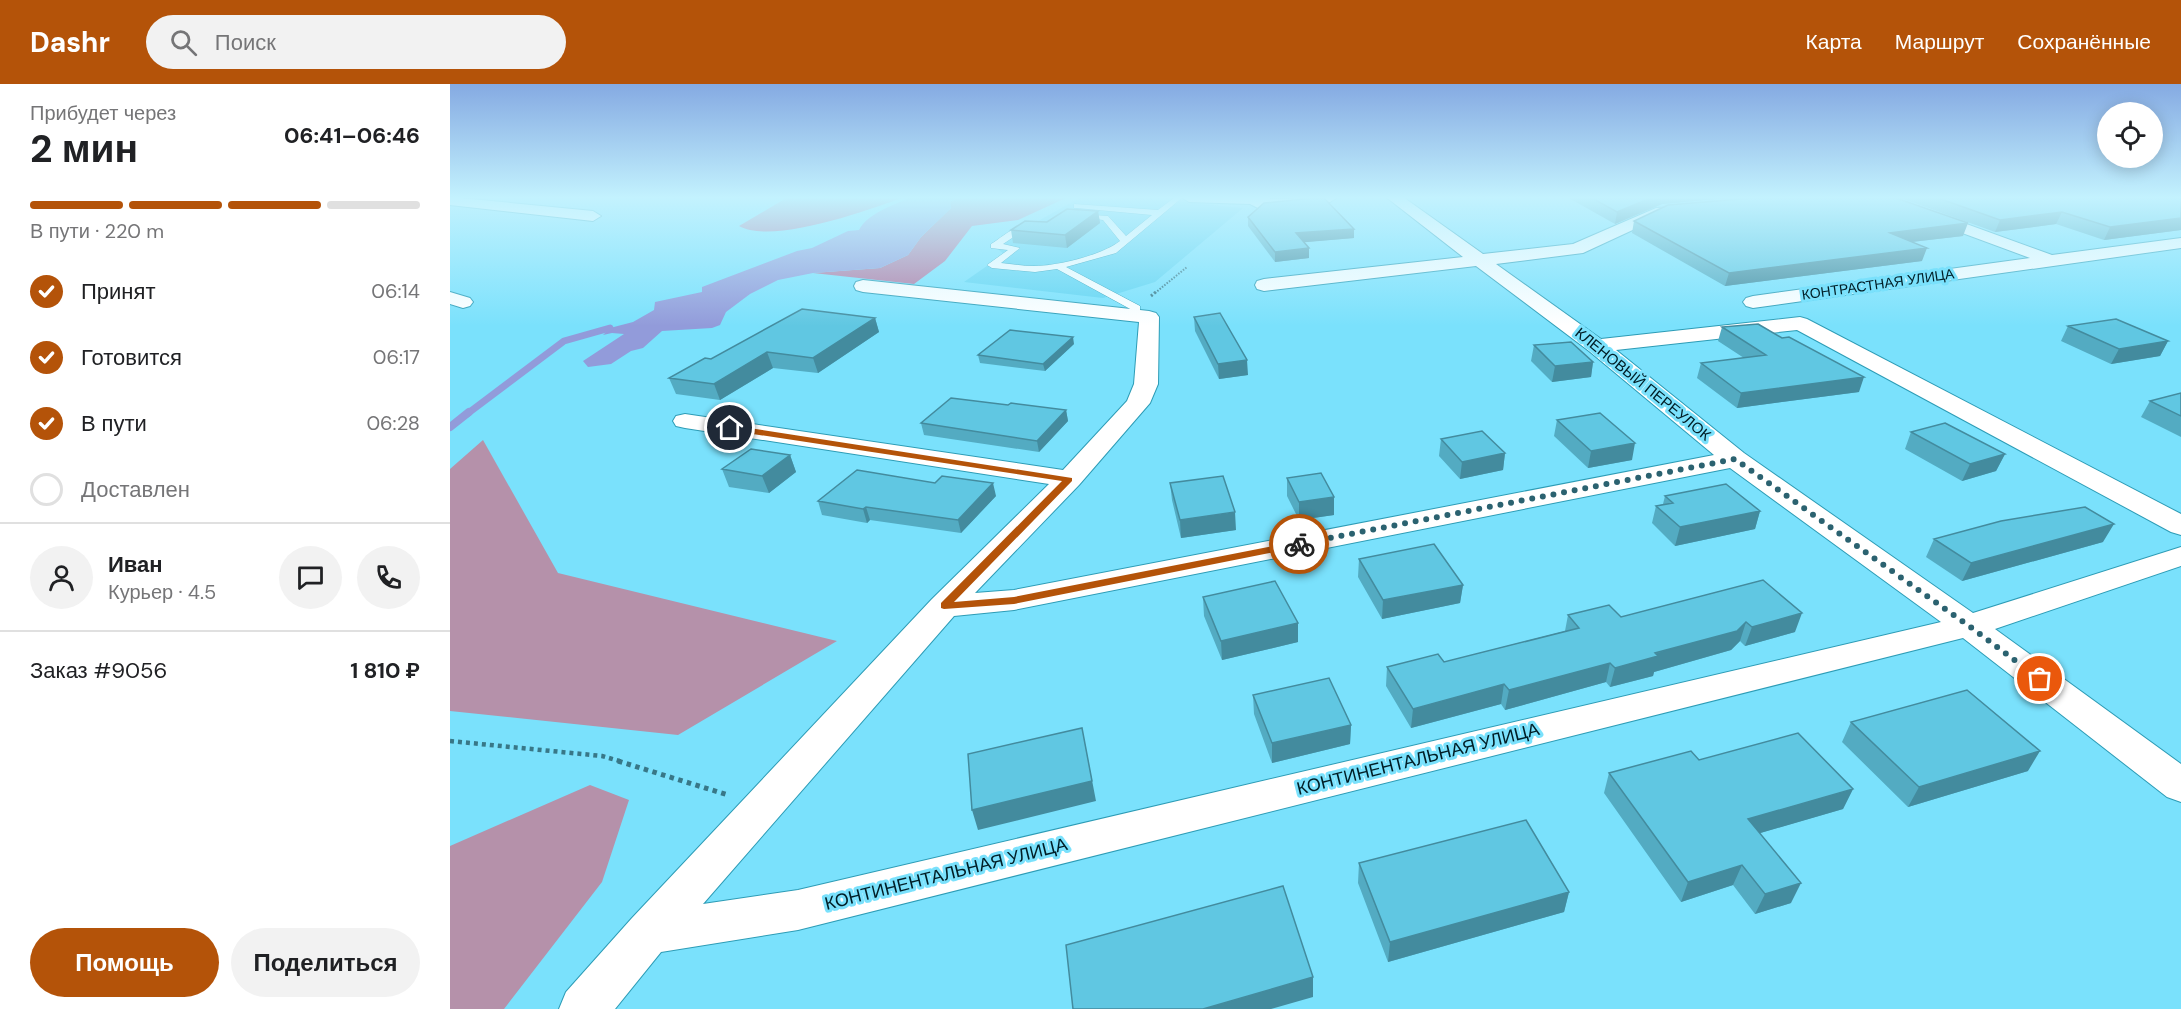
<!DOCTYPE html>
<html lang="ru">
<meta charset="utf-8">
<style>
body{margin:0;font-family:"DM Sans",sans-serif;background:#f2f2f2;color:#202124;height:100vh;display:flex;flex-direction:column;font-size:22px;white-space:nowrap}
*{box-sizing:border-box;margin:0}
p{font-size:20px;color:#757577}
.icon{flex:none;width:33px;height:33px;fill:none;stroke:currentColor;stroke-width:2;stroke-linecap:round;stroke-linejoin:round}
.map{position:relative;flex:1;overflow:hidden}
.side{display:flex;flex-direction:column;background:#fff;width:450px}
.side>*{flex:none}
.tools{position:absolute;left:1647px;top:18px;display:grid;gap:12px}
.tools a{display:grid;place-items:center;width:66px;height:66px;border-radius:50%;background:#fff;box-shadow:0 3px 15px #0003;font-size:30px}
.pin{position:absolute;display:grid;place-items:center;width:51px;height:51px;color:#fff;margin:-26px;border:3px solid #fff;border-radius:50%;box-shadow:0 2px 6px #0007}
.courier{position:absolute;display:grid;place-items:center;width:60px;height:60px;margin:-30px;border:4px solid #b45309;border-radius:50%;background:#fff;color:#222;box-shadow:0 2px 8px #0007}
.overview em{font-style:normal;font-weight:700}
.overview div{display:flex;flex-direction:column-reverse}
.overview{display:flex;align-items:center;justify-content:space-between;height:102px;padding:0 30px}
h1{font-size:39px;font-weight:700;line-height:45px}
.bar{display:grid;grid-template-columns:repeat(4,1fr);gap:9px 6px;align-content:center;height:72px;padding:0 30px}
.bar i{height:8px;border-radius:4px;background:#e0e0e0}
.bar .selected{background:#b45309}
.bar p{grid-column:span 4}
.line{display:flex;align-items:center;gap:15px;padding:0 30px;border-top:2px solid #e0e0e0}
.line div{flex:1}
.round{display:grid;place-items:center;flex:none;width:63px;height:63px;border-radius:32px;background:#f2f2f2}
ol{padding:0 30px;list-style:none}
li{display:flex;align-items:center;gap:18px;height:66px}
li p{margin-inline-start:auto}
li .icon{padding:6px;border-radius:50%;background:#b45309;color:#fff;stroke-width:4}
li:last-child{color:#757577}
li i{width:33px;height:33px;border:3px solid #e0e0e0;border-radius:50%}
.cta{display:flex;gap:12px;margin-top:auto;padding:12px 30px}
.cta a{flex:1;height:69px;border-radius:36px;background:#b45309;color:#fff;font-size:24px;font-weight:700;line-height:69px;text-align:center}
.cta a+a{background:#f2f2f2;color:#202124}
header{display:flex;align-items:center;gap:36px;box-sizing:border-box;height:84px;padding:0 30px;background:#b45309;color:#fff}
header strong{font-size:28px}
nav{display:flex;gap:33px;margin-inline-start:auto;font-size:21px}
.search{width:420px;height:54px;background:#f2f2f2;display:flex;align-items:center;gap:15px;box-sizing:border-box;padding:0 21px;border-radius:33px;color:#757577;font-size:22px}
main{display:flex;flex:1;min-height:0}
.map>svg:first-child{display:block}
.built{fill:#61d4f2}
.green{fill:#b591aa}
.forest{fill:#b379a3}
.water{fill:#929bda}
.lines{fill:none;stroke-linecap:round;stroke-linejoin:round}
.stream-far1{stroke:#929bda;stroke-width:7}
.stream{stroke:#929bda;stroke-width:8}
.service-casing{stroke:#2d9cb6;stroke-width:1}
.minor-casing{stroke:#2d9cb6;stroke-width:2}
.path-far3{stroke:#387787;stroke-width:2;stroke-dasharray:1.5 1.5;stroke-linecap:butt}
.path-far2{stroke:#387787;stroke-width:3;stroke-dasharray:2 2;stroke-linecap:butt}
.path-far1{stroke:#387787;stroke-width:4.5;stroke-dasharray:4 4;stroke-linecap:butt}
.path{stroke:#387787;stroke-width:5;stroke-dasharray:4.5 4.5;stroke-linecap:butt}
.service{fill:#fff;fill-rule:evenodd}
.minor{fill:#fff;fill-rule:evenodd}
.wall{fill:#53abc2}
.shaded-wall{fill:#438b9e}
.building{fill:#60c7e2;stroke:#438b9e;stroke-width:1.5}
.route{fill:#b45309}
.done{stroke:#2b6270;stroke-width:6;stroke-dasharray:0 10.8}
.labels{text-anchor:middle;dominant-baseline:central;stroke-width:6;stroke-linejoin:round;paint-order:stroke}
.far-street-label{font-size:14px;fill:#001d25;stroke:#7ae1fc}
.street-label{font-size:15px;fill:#001d25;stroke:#7ae1fc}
.near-street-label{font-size:18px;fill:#001d25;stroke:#7ae1fc}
</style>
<header>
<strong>Dashr</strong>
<div class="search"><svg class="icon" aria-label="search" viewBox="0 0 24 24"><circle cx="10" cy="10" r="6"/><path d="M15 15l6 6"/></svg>Поиск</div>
<nav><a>Карта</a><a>Маршрут</a><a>Сохранённые</a></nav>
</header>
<main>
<section class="side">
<div class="overview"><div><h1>2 мин</h1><p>Прибудет через</p></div><em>06:41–06:46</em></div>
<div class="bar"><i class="selected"></i><i class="selected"></i><i class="selected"></i><i></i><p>В пути · 220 m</p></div>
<ol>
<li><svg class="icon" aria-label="check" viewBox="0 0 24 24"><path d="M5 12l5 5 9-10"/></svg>Принят<p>06:14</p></li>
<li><svg class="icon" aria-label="check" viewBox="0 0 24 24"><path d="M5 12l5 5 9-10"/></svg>Готовится<p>06:17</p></li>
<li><svg class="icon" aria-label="check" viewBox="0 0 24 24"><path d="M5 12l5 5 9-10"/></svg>В пути<p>06:28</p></li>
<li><i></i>Доставлен</li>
</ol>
<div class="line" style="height:108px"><a class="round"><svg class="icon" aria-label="person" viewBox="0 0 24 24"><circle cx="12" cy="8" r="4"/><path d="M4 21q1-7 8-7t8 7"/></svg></a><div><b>Иван</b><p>Курьер · 4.5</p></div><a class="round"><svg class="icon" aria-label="chat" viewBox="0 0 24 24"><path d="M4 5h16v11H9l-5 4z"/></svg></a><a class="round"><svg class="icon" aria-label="phone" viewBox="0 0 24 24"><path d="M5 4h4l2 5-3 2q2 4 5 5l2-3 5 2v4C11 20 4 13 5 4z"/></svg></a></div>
<div class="line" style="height:78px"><div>Заказ #9056</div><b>1 810 ₽</b></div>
<div class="cta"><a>Помощь</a><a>Поделиться</a></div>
</section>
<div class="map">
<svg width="1731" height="925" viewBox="0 0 1731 925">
<rect width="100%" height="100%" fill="#7ae1fc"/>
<path class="built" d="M631,113H681L793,124L705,198L653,214L514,198L554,170L544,162Z"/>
<path class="green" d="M33,356L108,489L387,557L228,651L0,627V385Z
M140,701L179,716L152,798L54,925H0V762Z"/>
<path class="forest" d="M338,113H454C419,126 322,161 289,142Z
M507,113H618L568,136L522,142L495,177L464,200L363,189L430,184L458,171L471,153L501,124L500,118Z"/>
<path class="water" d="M461,113H507L500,118L501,124L471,153L458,171L430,184L363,189L328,196L300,210L276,228L270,241L262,244L212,247L193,264L181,267L161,280L138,283L133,277L174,250L162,249L153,251L160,244L183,238L204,226L205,218L252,208V203L347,167L362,164L398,147L409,146C418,129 444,121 461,113Z"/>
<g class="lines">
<path class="stream-far1" d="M17,330L114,257L160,244"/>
<path class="stream" d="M0,343L19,328"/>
<defs>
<path id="service" d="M725,113H733L666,169L616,183L690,222V226H682L607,185L585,188L542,184L537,181L558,166L541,164V160C553,153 569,136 583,144L574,146L553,160L570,164L551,179C562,180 573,182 584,182C608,182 652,171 670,157L653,136L627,132L628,130L658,132L676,152L702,131L627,124H624V120L708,126Z"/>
<path id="minor" d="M0,113L143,127L151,132L143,137L0,121Z
M731,113H821L820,115L888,113L880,118L812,126L800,120L739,118Z
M936,113H953L1033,170L1123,160L1206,124L1226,123L1228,126L1226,129L1215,131L1133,169L1046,180L1151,255L1350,233L1357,235L1731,430V451L1721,448L1347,246L1166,266L1294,369L1523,529L1731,463V482L1545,545L1731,680V718L1717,713L1513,554L348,846L211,868L165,925H109L116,908L182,834L482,515L599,400L235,344L226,342L223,337L226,332L235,330L613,386L677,317L684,300L689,238L413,208L406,206L404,202L406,198L413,196L699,227L706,229L709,233L708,300L700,319L629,401L525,509L564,506L1264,371L1139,267L1026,182L814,207L807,205L805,201L807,197L814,195L1013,173ZM1280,384L1491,538L348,806L253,820L504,532L564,526Z
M1420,113H1442L1602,171L1731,154V164L1303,224L1296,222L1293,218L1296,214L1303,212L1580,174L1423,116Z
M0,208L20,214L23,218L20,222L13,224L0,220Z"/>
</defs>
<use href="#service" class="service-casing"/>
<use href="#minor" class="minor-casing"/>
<path class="path-far3" d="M705,209L737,183"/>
<path class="path-far2" d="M701,212L707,207"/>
<path class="path-far1" d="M0,657L152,672L173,678"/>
<path class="path" d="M168,677L278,711"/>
<use href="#service" class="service"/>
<use href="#minor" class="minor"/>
</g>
<path class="wall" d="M1117,113H1288L1212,120L1165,140Z
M1448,113H1731V146L1654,156L1606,140L1545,148Z
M648,127L650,139L617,164L563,159L561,146Z
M798,133L904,154L854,158L859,164V174L825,178L798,142Z
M1184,137L1513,152L1462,158L1472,177L1275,202L1182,149Z
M744,233L798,291L769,295L745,247Z
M425,234L429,248L368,289L323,284L270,316L226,310L219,294L261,275Z
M1618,242L1718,257L1710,272L1661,280L1611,257Z
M1272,243L1409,308L1287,324L1247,294L1251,279L1294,274L1268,257Z
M624,260L595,287L530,279L528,271Z
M1084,261L1143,278L1141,293L1102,298L1081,277Z
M1731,309V353L1691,333L1700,317Z
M558,321L616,326L618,337L589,368L474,351L471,339Z
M1107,336L1182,376L1138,384L1104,352Z
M1461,348L1555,370L1546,387L1512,397L1455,365Z
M991,355L1055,369L1053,386L1010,395L989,372Z
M340,371L346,388L319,409L279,403L272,385Z
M837,394L884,413V431L849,436L837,412Z
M720,399L786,446L731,454L722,416Z
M546,412L511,449L420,436L417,439L372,431L368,417Z
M1215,412L1310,427L1305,445L1225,462L1202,439L1206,422L1213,420Z
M1484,455L1653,458L1512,497L1476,473Z
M909,475L1013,501L1010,519L932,535L908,493Z
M1313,496L1345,548L1295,562L1290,557L1281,566L1204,588L1203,592L1160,603L1156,598L1055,626L1051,620L961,644L936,602L937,583L994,578L1115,547L1118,531L1171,533Z
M753,513L848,539V558L772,576L754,532Z
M803,611L901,641L900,660L822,679L804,630Z
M1401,638L1578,687L1458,723L1392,658Z
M1159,689L1403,705L1393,725L1310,749L1341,819L1305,830L1283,801L1231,818L1154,709Z
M909,779L1119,808L1114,828L938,878L908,799Z"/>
<path class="shaded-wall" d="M1203,113H1288L1212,120L1165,140L1167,128Z
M648,127L650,139L617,164L615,151Z
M1612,128L1606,140L1545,148L1550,136Z
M1731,134V146L1654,156L1660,143Z
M1518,139L1513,152L1435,161L1440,149Z
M904,145V154L846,159V149Z
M859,164V174L825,178V168Z
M1477,164L1472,177L1275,202L1279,189Z
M425,234L429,248L368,289L363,274Z
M623,253L624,260L595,287L593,280Z
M1718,257L1710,272L1661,280L1669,265Z
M317,268L323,284L270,316L264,300Z
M797,276L798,291L769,295L768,280Z
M1143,278L1141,293L1102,298L1105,282Z
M1414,293L1409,308L1287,324L1291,309Z
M616,326L618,337L589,368L587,357Z
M1185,359L1182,376L1138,384L1141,367Z
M1055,369L1053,386L1010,395L1012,378Z
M1555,370L1546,387L1512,397L1520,380Z
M340,371L346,388L319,409L312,392Z
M543,399L546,412L511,449L508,436Z
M884,413V431L849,436V418Z
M416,423L420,436L417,439L413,425Z
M1310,427L1305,445L1225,462L1230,443Z
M785,428L786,446L731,454L730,436Z
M1664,440L1653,458L1512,497L1521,479Z
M1013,501L1010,519L932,535L933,516Z
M1352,529L1345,548L1295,562L1302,543Z
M1296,538L1290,557L1281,566L1204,588L1203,592L1160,603L1165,584Z
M848,539V558L772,576L771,557Z
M1160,579L1156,598L1055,626L1059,606Z
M1054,600L1051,620L961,644L963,625Z
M901,641L900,660L822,679V659Z
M632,644L646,717L528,746L522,726Z
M1590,667L1578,687L1458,723L1469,703Z
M1403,705L1393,725L1290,755L1298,735Z
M1292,781L1283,801L1231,818L1238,798Z
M1351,799L1341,819L1305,830L1315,810Z
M1119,808L1114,828L938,878L940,858Z
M863,893V913L821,925H753Z"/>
<path class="building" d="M873,113L904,145L846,149L859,164L825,168L798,133L814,119Z
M1140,113H1203L1167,128Z
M1314,113H1443L1518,139L1440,149L1477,164L1279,189L1184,137L1218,121Z
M1485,113H1731V134L1660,143L1612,128L1550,136Z
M617,125L648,127L615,151L561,146L575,137L597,138Z
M352,225L425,234L363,274L317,268L264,300L219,294L255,274L261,275Z
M770,229L797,276L768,280L744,233Z
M1666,235L1718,257L1669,265L1618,242Z
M1308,240L1332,254L1339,253L1414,293L1291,309L1251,279L1316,271L1272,243Z
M560,246L623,253L593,280L528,271Z
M1121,258L1143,278L1105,282L1084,261Z
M1731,309V332L1700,317Z
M501,314L558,321L561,319L616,326L587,357L471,339Z
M1150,329L1185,359L1141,367L1107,336Z
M1495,339L1555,370L1520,380L1461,348Z
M1032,347L1055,369L1012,378L991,355Z
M301,365L340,371L312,392L272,385Z
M407,386L485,399L492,392L543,399L508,436L416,423L413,425L368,417Z
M871,389L884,413L849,418L837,394Z
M773,392L785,428L730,436L720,399Z
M1276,400L1310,427L1230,443L1206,422L1223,419L1215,412Z
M1635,423L1664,440L1521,479L1484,455L1551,437Z
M984,460L1013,501L933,516L909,475Z
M1313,496L1352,529L1302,543L1296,538L1287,547L1205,569L1208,572L1165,584L1160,579L1059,606L1054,600L963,625L937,583L988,570L994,578L1129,544L1118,531L1159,521L1171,533Z
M825,497L848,539L771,557L753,513Z
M879,594L901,641L822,659L803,611Z
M1517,606L1590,667L1469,703L1401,638Z
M632,644L642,697L522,726L518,670Z
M1348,649L1403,705L1298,735L1351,799L1315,810L1292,781L1238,798L1159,689L1241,667L1249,676Z
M1076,736L1119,808L940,858L909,779Z
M833,802L863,893L753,925H623L616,861Z"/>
<linearGradient id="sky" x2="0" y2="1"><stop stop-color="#85aae2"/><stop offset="0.47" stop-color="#c3f2fe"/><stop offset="1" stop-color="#c3f2fe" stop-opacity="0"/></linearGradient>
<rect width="1731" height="242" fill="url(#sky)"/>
<path class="route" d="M280,341L622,394V397L504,518L564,513L849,457L854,460L849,463L564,520L494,525L491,524V519L612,397L277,346V342Z"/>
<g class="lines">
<path class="done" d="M849,460L1285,375L1519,542L1590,595"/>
</g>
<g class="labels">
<g class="far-street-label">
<text transform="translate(1428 200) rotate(-8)">КОНТРАСТНАЯ УЛИЦА</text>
</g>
<g class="street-label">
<text transform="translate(1193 300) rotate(39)">КЛЕНОВЫЙ ПЕРЕУЛОК</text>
</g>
<g class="near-street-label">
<text transform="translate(968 675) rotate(-14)">КОНТИНЕНТАЛЬНАЯ УЛИЦА</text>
<text transform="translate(496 790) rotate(-14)">КОНТИНЕНТАЛЬНАЯ УЛИЦА</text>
</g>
</g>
</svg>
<div class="tools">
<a><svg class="icon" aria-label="locate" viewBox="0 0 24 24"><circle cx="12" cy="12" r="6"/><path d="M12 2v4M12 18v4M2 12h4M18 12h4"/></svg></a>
</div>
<div class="pin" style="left:1590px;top:595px;background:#ea580c"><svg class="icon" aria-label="bag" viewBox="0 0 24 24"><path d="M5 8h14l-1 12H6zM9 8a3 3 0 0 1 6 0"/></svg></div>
<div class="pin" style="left:280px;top:344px;background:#1f2937"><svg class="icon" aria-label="home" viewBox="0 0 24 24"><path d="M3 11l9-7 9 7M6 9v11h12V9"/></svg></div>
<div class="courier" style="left:849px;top:460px"><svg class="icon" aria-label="bike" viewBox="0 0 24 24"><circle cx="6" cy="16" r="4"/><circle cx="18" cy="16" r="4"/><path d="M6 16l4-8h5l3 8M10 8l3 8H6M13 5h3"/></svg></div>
</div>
</main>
